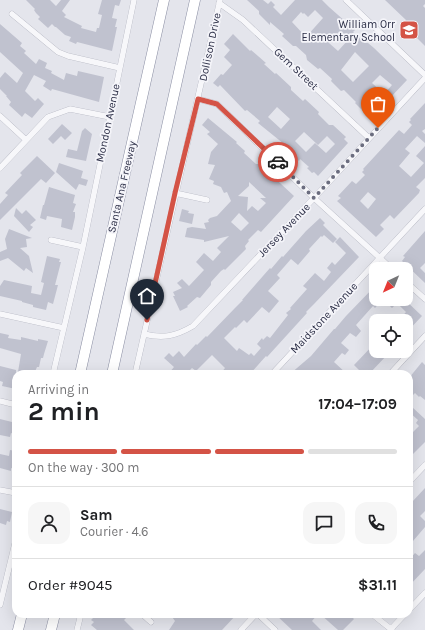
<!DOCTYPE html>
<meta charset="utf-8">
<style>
body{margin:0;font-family:Karla,sans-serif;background:#f6f6f6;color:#202124;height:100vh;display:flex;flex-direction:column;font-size:15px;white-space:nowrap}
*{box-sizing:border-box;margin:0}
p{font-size:13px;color:#757577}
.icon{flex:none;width:22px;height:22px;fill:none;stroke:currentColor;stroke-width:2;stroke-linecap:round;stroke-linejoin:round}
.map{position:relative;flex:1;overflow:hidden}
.details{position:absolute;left:12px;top:370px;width:401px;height:248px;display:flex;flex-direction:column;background:#fff;border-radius:12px;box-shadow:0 4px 16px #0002}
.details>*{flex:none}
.needle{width:26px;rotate:223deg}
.controls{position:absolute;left:369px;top:262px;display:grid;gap:8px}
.controls a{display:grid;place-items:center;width:44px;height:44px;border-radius:8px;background:#fff;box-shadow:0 4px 16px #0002;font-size:20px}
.pin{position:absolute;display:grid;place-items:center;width:34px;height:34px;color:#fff;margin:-41px -17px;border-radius:50% 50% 50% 0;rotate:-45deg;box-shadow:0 0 4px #0007}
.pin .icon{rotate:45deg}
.courier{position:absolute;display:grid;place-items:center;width:40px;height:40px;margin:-20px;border:3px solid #d45346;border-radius:50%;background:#fff;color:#222;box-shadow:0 1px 5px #0007}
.overview em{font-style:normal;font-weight:700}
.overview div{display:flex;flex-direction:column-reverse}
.overview{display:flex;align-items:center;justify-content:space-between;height:68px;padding:0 16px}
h1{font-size:26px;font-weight:700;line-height:30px}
.bar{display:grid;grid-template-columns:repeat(4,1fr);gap:6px 4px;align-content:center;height:48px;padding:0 16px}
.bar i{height:5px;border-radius:3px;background:#e0e0e0}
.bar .selected{background:#d45346}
.bar p{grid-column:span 4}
.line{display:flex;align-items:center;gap:10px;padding:0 16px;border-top:1px solid #e0e0e0}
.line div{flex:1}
.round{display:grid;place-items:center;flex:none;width:42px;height:42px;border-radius:12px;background:#f6f6f6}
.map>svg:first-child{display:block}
.building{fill:#c0c2cf;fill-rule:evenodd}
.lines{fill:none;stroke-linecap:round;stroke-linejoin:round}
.street-casing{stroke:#acaeba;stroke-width:6}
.highway-casing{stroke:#8a8ea3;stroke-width:11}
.street{stroke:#f7f7fa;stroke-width:5.5}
.highway{stroke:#fff;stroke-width:10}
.done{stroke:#6b6d7f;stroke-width:4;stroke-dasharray:0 7.2}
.route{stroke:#d45346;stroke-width:5}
.labels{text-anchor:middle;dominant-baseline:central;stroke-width:3.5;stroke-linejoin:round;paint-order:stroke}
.poi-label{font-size:11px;fill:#2a2d45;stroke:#f4f4f9;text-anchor:end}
.street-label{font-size:11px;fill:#2a2d45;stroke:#f4f4f9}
</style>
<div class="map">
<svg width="425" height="630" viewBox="0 0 425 630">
<rect width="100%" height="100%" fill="#e4e5ec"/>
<path class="building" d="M26,0H50L56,6L61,0H70L62,11L66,15L64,17L82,26L81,28L96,32L97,28H99L102,15L98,14L102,0H121L119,6L115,5L112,18L117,19L115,27H117L112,51L77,42L76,44L69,41L71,37L65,35L56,27H55L52,24L48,28L38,19L40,17L36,13L34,10L35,9Z
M247,0H263L268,4L271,1L275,5L273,7L281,15L295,0H322L329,7L355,30L353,32L365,43H368L374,48L407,80L372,117L368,113L367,115L355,103L356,102L344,90L341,91L331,81L332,79L320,68L318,69L307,60L306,55L296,46H293L282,36L284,34L270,22V25L259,14V11ZM315,10L323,18L306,37L292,22L301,12L303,14L304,13L308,17ZM339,32L348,40L338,51L329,43ZM355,52L369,66L353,82L341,70ZM380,75L392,85L384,94L372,83Z
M385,0H425V4L423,6L425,8V46L409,30L412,27L405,21L406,20Z
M0,24L22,43L20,46L26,51L24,53L36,64L39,59L47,63L45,68L52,71L51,73L64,80L66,73L77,76L78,71L104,77L99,102L52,89L51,91L43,86L46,81L34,75L25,91L35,101L38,98L44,104L32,118L25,113L22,117L9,105L11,102L6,96H7L0,89V78L5,72L17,83L23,73L0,52Z
M233,34L250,51L251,50L266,63L264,64L275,74L276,73L291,87V90L303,101L305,99L319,112L318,114L329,125H333L346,137L344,139L348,143L318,176L314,172L312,173L307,168L309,167L300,159L299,161L286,149V148L284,145V144L258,123L260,121L247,110L245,111L220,85L218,87L213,83L221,74L223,75L232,65L224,57L230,50L224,44ZM277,107L290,119L281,129L268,117ZM304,132L318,145L327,136L335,144L326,153L315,143L306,152L295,141Z
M425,103V129L422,131L425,134V143L417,136L405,149L410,153L399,166L411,177L424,163L416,156L425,146V178L416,187L420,190L419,193L394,219L390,215L380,225L384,229L376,237L337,201L341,198L338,196L352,181L356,184L365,175L362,172L364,170L363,169L399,130L404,134L412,125L409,122L411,120L410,119ZM368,192L376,199L368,209L360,201Z
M208,118L237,142L236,143L245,151L244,153L256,164H259L266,170L294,196L261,232L258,230L248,240L249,241L245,246L246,249L225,270L224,269L221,271L211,282V285L200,298L197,297L187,306L188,307L180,311L173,296H175L173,292L182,288L177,283L182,279L189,286L204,270L196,262L204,253L213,261L221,252L217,248L229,236L204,242V240L185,237L187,228L192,227L206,229L204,223L209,222L208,220L210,218L217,216L231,201L227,192L224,193L221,187L213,184L214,181L209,179L215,165L208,164L211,152L218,144L207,134L210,132L202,125ZM249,182L266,198H260L266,203L258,211L252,206L247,211L248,197L238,196L249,186ZM239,213L249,223L241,231L231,222Z
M62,124L72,133L65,140L61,136L53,144L48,139Z
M85,128L92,134L86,161L66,157L68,149L77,151L82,131Z
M37,156L55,173L46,183L41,179L0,220V204L8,195L5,193L22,175L20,173Z
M59,163L83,171L81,178L88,180L86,186L79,184L76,190L56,172Z
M49,187L75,195L73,203L76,204L73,212H75V217L72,230L61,227L62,219L47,216L46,220L40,218L43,205H44Z
M16,208L22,214L26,210L36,220L30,225L33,227L29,232L14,216Z
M182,209L189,211L188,213L194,214L192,224L179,221Z
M320,218L325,223L323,225L337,239L333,243L324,235L322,237L321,236L310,248L309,249L310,251L298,265L291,259L277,275L280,278L268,291L279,301L269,313L262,307L247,323L244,320L236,328L235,327L224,338L237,351L239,348L249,355L251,353L254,356L261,348L257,344L262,338L263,340L267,336L270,338L288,315L286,313L291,309L290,308L307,289L303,286L315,273L324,281L331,272L327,268L332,262L335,265L346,253L335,242L340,237L359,257L314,304L306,312L307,313L267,357L266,356L250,374H220L225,368L212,355L196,371L192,368L186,374H168L174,367L164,358L169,353L173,357L179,351L184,357L196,344L197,345L206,336L207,337L235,308L243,300H242L270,268L271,269L282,256L283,257L306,231Z
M9,229L32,238L26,239L27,247L20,248L29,256L33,273L26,268L24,271L8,258L0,261V252L7,249L5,239Z
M425,231V263L420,268L425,273V283L402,261L405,257L403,256Z
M47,256L60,259L59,262H61L55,285H58L53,304L48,302L46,310L33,307V305L22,302V301L0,296V286L4,280L32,286L31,293L41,295L44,283L41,282Z
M376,285V299H404L422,316L406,333V321H398L406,312L397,303L392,308L383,299L375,308L373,306L356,325L361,331L356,337L350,333L341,343L349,350L345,355L342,353L334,362L347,374H290L311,356L334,329H335L346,316Z
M0,333L9,335L8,338L21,340V337L38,341V339L48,341L44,354L43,358H41L39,367H37L34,374L18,372L21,354L0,348Z
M376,342V351H384L388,354L369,374H357L360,371L354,365Z
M422,362L425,365V400L420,396L419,397L415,393L412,396L409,393V378Z
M0,366L16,370V389L2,386L3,382L0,381Z
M412,407L425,419V442L409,458V436L419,426L416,423L418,420L409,412Z
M0,419L16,423V435L11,433L10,437L0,435Z
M10,450L16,451V470L11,468V471L0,468V454L9,456Z
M425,488V511L420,516L425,521V527L413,541L409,538V500L412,502Z
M0,509L12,512L10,522L7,521L6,525L0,523Z
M425,550V569L409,586V560L415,553L419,556Z
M97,614H123L127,617L124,620L134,630H97L91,625L94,622L91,620Z
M170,614H213L215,616L218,614H237L222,630H169L175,621Z
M275,614H318L312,621L321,630H292Z
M320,614H349L354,619L343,630H338Z"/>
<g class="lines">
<defs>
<path id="street" d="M346,0L425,75
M219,3L243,20L369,138
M12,14L58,52L68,56L120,68
M198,99L217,104L314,198L392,269
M0,116L26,140
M0,168L48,117L70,109L110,117
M175,193L207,200
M51,240L83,247
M406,282L425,299
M0,314L64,328
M144,334C163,339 176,336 193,326L314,198L425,78
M53,374L83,247L134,0
M135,374L220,0
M272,374L425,209
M390,374L425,336
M0,401L16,405
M409,482L425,465
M0,490L16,493
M0,605L16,539
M409,610L425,593
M142,614L151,622
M258,614L275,630
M372,614L392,630
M391,629L405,614
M77,630L81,614
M241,630L256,614"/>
<path id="highway" d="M80,374L164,0
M112,374L195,0
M18,630L22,614
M51,630L55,614"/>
</defs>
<use href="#street" class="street-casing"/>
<use href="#highway" class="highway-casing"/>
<use href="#street" class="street"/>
<use href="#highway" class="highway"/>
</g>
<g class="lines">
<path class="done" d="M278,162L314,198L378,128"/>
<path class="route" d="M147,320L175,193L198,99L217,104L278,162"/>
</g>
<defs>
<symbol id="school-square" viewBox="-11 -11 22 22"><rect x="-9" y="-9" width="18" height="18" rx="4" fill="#d45346" stroke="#f4f4f9"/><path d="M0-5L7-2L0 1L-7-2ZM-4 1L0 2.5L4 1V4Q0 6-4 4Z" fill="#fff"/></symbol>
</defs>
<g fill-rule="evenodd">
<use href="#school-square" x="398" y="19" width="22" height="22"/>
</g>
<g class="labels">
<g class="poi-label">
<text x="395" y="24">William Orr<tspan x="395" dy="13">Elementary School</tspan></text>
</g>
<g class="street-label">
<text transform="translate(210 47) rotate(-78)">Dollison Drive</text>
<text transform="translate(296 69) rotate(43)">Gem Street</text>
<text transform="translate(108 123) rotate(-78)">Mondon Avenue</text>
<text transform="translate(122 187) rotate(-77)">Santa Ana Freeway</text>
<text transform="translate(284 230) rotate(-46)">Jersey Avenue</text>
<text transform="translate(324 318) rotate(-47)">Maidstone Avenue</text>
</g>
</g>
</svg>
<div class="controls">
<a><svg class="needle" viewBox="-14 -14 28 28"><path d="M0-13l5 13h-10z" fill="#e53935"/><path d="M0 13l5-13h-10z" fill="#757577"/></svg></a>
<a><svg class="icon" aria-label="locate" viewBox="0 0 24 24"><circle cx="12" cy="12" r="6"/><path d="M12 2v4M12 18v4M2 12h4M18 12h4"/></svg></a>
</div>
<div class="pin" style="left:378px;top:128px;background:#ea580c"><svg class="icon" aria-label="bag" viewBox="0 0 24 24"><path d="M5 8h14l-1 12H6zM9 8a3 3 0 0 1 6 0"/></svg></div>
<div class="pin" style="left:147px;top:320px;background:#1f2937"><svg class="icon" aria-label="home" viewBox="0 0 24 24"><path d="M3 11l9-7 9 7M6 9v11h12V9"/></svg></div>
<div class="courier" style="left:278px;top:162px"><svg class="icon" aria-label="car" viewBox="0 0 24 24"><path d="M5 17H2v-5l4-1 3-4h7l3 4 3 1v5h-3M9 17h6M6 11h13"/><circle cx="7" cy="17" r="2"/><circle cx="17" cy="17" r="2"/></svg></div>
<section class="details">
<div class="overview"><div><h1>2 min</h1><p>Arriving in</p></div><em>17:04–17:09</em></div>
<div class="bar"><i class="selected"></i><i class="selected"></i><i class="selected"></i><i></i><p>On the way · 300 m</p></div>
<div class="line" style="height:72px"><a class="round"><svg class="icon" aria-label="person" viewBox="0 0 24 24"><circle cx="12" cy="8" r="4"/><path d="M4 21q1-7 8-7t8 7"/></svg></a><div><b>Sam</b><p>Courier · 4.6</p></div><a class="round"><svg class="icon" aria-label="chat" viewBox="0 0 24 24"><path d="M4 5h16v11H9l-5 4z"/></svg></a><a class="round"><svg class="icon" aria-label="phone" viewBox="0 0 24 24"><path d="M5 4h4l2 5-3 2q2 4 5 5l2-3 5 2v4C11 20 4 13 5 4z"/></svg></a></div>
<div class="line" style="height:52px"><div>Order #9045</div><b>$31.11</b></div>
</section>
</div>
